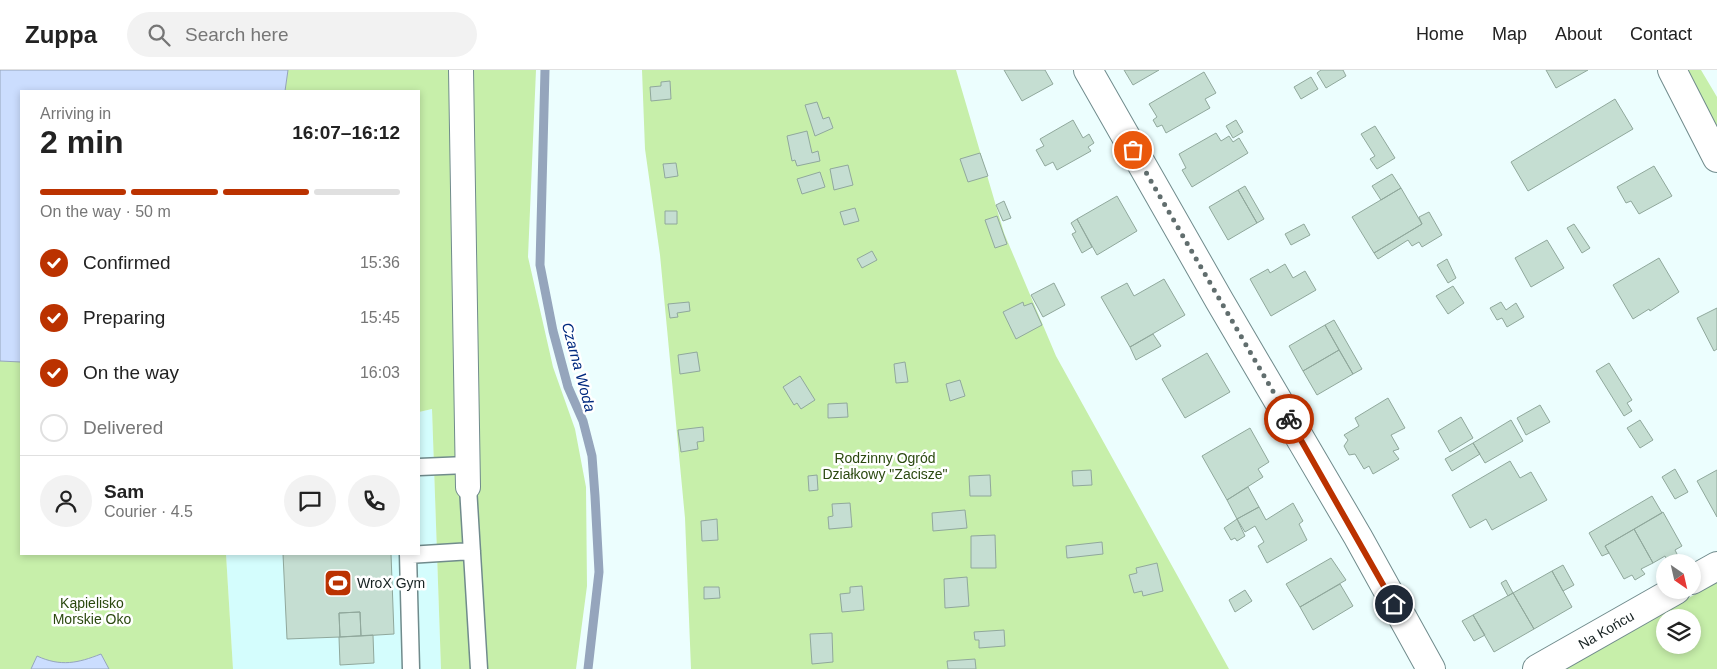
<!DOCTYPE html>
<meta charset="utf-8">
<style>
body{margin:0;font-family:Helvetica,sans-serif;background:#f2f2f2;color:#222;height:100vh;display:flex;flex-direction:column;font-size:19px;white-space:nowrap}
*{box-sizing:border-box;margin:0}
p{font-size:16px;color:#767676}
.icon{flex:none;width:28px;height:28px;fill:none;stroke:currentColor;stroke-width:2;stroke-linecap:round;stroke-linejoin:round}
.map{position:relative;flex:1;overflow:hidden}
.side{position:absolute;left:20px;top:20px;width:400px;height:465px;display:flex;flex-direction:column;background:#fff;border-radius:0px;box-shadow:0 2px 8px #0003}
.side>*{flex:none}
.needle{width:32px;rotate:146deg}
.controls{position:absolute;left:1656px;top:484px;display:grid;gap:10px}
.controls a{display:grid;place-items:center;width:45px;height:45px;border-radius:50%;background:#fff;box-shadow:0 2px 8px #0003;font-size:25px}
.pin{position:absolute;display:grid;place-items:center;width:42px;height:42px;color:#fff;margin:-21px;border:2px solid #fff;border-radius:50%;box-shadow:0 1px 5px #0007}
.courier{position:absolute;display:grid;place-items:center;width:50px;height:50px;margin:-25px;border:4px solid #bb3200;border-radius:50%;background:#fff;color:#222;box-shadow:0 1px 6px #0007}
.headline em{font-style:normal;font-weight:700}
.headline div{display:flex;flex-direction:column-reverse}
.headline{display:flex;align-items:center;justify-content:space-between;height:85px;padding:0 20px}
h1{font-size:32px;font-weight:700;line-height:38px}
.bar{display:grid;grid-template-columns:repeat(4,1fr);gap:8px 5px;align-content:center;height:60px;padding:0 20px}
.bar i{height:6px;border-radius:4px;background:#e0e0e0}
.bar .current{background:#bb3200}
.bar p{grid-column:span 4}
.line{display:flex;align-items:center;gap:12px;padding:0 20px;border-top:1px solid #e0e0e0}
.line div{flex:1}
.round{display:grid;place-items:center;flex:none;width:52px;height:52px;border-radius:26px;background:#f2f2f2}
ol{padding:0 20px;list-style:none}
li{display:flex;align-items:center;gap:15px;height:55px}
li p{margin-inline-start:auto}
li .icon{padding:5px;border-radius:50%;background:#bb3200;color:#fff;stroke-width:4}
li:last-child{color:#767676}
li i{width:28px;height:28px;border:2px solid #e0e0e0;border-radius:50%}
header{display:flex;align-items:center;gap:30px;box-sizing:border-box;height:70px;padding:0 25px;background:#fff;border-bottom:1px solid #e0e0e0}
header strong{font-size:24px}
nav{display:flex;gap:28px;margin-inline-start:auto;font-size:18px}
.search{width:350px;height:45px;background:#f2f2f2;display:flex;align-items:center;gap:12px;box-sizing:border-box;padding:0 18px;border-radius:28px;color:#767676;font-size:19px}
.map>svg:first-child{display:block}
.built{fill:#d4fdfd}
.green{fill:#c7efaa;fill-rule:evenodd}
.water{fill:#cbddfe;stroke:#95a5bc}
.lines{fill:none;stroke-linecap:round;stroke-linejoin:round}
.stream{stroke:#95a5bc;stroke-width:9}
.building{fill:#c5ded2;stroke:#90a89c}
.service-casing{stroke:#708b8c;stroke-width:19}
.pedestrian-casing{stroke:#708b8c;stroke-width:26}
.minor-casing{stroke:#708b8c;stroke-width:30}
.service{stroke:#fff;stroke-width:16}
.pedestrian{stroke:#fff;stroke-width:24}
.minor{stroke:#fff;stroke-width:28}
.done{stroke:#616e6e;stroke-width:5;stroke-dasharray:0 9}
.route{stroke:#bb3200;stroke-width:6}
.labels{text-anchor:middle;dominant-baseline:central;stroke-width:5;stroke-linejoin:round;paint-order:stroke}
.park-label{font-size:14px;fill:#2b490f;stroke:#fff}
.poi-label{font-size:14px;fill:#162121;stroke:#fff;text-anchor:start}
.street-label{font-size:14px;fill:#162121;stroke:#fff}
.water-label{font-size:15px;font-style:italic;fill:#01297f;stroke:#fff}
</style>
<header>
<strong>Zuppa</strong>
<div class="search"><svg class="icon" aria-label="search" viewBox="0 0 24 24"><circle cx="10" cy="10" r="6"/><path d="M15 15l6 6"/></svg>Search here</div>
<nav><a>Home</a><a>Map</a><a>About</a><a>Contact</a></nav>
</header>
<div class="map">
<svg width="1717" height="599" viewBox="0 0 1717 599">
<rect width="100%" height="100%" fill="#ecfefe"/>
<path class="built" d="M432,339L441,599H233L226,484H419V342Z"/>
<path class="green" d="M0,0H536L528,187L553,297L575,359L586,417L587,516L576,599H441L432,339L419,342V21H21V484H226L233,599H0Z
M642,0H956L1004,163L1056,286L1229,599H691L685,448L660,185L645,79Z
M1684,0H1701L1717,27V65Z
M1717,512V599H1563ZM1665,548H1692V575H1665Z"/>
<path class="water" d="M0,0H288L285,21H21V292L0,291Z
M101,584L109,599H31L37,586C61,597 78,593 101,584Z"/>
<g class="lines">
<path class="stream" d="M545,0L540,195L553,261L568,317L583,351L592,386L595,426L599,502L588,599"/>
</g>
<path class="building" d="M1004,0H1045L1053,14L1022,31Z
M1124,0H1159L1133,15Z
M1321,0H1343L1346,6L1326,18L1317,3Z
M1546,0H1588L1556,18Z
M1204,2L1216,23L1205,29L1210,38L1166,63L1162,55L1157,57L1153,50L1157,47L1149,34Z
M1311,7L1318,19L1301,29L1294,17Z
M670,11L671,29L651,31L650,17L661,16V12Z
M1615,29L1633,59L1528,121L1511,92Z
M817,32L823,49L829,47L833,58L815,66L805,35Z
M1073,50L1083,68L1089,64L1094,73L1088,77L1091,81L1057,100L1053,92L1045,96L1036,80L1044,76L1040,69Z
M1236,50L1243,62L1233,68L1226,56Z
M1375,56L1395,88L1377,99L1370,89L1375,86L1361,64Z
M807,61L812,83L818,81L820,91L797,96L795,90L792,91L787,66Z
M1216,63L1221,71L1229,66L1233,72L1239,68L1248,83L1192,117L1182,100L1186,98L1179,84Z
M980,83L988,106L968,112L960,89Z
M676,93L678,106L665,108L663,94Z
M848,95L853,115L834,120L830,99Z
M1654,96L1672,126L1639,144L1631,131L1626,133L1617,117Z
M820,102L825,117L802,124L797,109Z
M1392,104L1401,118L1381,130L1372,116Z
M1245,116L1264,149L1257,153L1238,120Z
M1401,118L1422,154L1374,183L1352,147Z
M1238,120L1257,153L1228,170L1209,137Z
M1117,126L1137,161L1097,185L1077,149Z
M1004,131L1011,148L1003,151L996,135Z
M855,138L859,151L844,155L840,142Z
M665,141H677V154H665Z
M1429,142L1442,165L1422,177L1419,172L1412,176L1408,170L1378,189L1374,183L1422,154L1419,147Z
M997,146L1007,174L995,178L985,150Z
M1077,149L1092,177L1082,183L1072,164L1076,162L1071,153Z
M1304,154L1310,165L1291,175L1285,164Z
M1574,154L1590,178L1582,183L1567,158Z
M1547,170L1564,198L1531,217L1515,188Z
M872,181L877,190L862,198L857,189Z
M1659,188L1679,222L1650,241L1649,239L1633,249L1613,215Z
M1447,189L1456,208L1448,213L1437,195Z
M1285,194L1293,208L1305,201L1316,220L1271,246L1250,209L1268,199L1270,203Z
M1164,209L1185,245L1130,277L1101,227L1127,213L1134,226Z
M1054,213L1065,235L1043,247L1031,225Z
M1453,216L1464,233L1448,244L1436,226Z
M689,232L690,241L677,243L678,247L670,248L668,234Z
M1023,232L1024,236L1032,233L1042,255L1016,269L1003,242Z
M1501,232L1506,240L1516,233L1524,247L1507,257L1502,248L1497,250L1490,238Z
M1717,238V279L1714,281L1697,248Z
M1334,250L1362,299L1353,304L1325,255Z
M1325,255L1339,280L1303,301L1289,276Z
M1153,264L1161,276L1136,290L1130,277Z
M1339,280L1353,304L1317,325L1303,301Z
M697,282L700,301L680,304L678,285Z
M1207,283L1230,322L1185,348L1162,309Z
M905,292L908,312L896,313L894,294Z
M1609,293L1632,330L1627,333L1632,341L1624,346L1596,301Z
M800,306L815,330L801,339L797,333L794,335L783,317Z
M960,310L965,326L950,331L946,314Z
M1388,328L1405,358L1391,365L1399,379L1393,381L1399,389L1373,404L1369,396L1364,399L1355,384L1349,385L1344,376L1348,370L1344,365L1359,356L1355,348Z
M847,333L848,347L828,348V334Z
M1540,335L1550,352L1526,365L1517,348Z
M1461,347L1473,368L1450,382L1438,361Z
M1511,350L1523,371L1485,393L1473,373Z
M1640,350L1653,370L1640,378L1627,358Z
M703,357L704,371L697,372L698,379L681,382L678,360Z
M1250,358L1269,392L1258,399L1263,407L1227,430L1202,386Z
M1473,373L1480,384L1452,401L1445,389Z
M1510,391L1520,408L1531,402L1547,430L1492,460L1486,449L1470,458L1452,425Z
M1675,399L1688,422L1675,429L1662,407Z
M1091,400L1092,415L1073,416L1072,401Z
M1717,400V447L1697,411Z
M817,405L818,420L809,421L808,406Z
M990,405L991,426H970L969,406Z
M1248,417L1259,437L1237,449L1227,430Z
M1652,426L1662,443L1605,476L1609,483L1602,486L1589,463Z
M850,433L852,457L829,459L828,447L833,446L832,434Z
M1293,433L1303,451L1299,454L1307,470L1267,493L1258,476L1264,472L1255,456L1245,462L1237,449L1259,437L1266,450Z
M965,440L967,458L933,461L932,443Z
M1663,442L1682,476L1675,480L1678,486L1668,492L1665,486L1653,493L1634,459Z
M717,449L718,470L702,471L701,451Z
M1237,449L1245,466L1237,471L1235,468L1231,470L1224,458Z
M1634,459L1653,493L1641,499L1645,504L1635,510L1632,505L1624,509L1605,476Z
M995,465L996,498H971V466Z
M1102,472L1103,484L1067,488L1066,476Z
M283,484H391L394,564L361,566L360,542L339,543L340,567L287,569Z
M1331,488L1346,510L1300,537L1286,514Z
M1157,493L1163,521L1143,526L1142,521L1134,523L1129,505L1137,503L1136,498Z
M1563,495L1574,515L1563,521L1552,501Z
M1552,501L1572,537L1534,559L1513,523Z
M967,507L969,536L945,538L944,509Z
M1506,510L1513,523L1508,526L1501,513Z
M1340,514L1353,536L1313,560L1300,537Z
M862,516L864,540L842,542L840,524L850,523V517Z
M704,517H719L720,528L704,529Z
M1245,520L1252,531L1235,542L1229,530Z
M1513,523L1534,559L1494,582L1473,545Z
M360,542L361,566L340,567L339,543Z
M1473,545L1485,565L1474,571L1462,551Z
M1004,560L1005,576L979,578V570H975L974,562Z
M832,563L833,592L812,594L810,564Z
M373,565L374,593L340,595L339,567Z
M975,589L976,599H948L947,591Z"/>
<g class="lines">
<defs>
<path id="service" d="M419,397L467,395
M468,417L479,599
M408,484L411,599
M408,485L472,481"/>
<path id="pedestrian" d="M461,0L468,417"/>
<path id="minor" d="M1088,0L1219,230L1358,467L1431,599
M1672,0L1717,88
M1692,510L1717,496
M1537,599L1676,520"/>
</defs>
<use href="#service" class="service-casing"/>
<use href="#pedestrian" class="pedestrian-casing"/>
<use href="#minor" class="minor-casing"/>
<use href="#service" class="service"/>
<use href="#pedestrian" class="pedestrian"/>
<use href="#minor" class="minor"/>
</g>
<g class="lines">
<path class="done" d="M1133,80L1289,349"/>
<path class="route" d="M1289,349L1394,534"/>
</g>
<defs>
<symbol id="stadium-square" viewBox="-11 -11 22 22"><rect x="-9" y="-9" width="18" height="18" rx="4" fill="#bb3200" stroke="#fff"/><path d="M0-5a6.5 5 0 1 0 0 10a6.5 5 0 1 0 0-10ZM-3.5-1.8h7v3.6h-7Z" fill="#fff"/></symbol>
</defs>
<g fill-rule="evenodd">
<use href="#stadium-square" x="322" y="497" width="32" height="32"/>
</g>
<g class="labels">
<g class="park-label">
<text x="885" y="388">Rodzinny Ogród<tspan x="885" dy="16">Działkowy "Zacisze"</tspan></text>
<text x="92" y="533">Kąpielisko<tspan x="92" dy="16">Morskie Oko</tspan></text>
</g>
<g class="poi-label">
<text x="357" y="513">WroX Gym</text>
</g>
<g class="street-label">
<text transform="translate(1606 560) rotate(-30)">Na Końcu</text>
</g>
<g class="water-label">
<text transform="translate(579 297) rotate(75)">Czarna Woda</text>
</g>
</g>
</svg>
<div class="controls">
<a><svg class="needle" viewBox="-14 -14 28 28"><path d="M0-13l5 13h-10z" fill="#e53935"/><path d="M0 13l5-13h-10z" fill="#767676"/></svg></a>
<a><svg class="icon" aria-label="layers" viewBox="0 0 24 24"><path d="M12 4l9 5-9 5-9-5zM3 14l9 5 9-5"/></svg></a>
</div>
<div class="pin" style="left:1133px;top:80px;background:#ea580c"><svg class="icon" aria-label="bag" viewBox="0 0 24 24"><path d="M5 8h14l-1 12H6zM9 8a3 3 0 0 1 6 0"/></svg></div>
<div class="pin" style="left:1394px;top:534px;background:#1f2937"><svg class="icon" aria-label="home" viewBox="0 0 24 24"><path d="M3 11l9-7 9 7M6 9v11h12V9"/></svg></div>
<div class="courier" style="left:1289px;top:349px"><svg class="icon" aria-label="bike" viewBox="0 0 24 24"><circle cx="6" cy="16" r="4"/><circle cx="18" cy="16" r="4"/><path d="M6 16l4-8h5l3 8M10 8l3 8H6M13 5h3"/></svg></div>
<section class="side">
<div class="headline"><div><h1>2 min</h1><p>Arriving in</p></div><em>16:07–16:12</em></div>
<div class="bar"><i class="current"></i><i class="current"></i><i class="current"></i><i></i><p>On the way · 50 m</p></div>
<ol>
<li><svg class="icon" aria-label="check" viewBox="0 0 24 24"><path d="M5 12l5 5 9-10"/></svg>Confirmed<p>15:36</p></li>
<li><svg class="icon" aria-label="check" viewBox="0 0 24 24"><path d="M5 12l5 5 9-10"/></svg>Preparing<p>15:45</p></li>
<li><svg class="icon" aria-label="check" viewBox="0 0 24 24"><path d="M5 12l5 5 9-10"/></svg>On the way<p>16:03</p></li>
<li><i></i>Delivered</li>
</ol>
<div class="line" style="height:90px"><a class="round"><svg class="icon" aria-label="person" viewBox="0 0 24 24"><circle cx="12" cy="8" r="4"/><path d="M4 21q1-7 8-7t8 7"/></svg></a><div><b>Sam</b><p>Courier · 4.5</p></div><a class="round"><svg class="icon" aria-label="chat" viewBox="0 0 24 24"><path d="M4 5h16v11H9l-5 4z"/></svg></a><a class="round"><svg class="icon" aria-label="phone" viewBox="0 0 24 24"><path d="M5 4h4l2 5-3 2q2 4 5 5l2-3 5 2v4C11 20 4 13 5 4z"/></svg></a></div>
</section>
</div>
